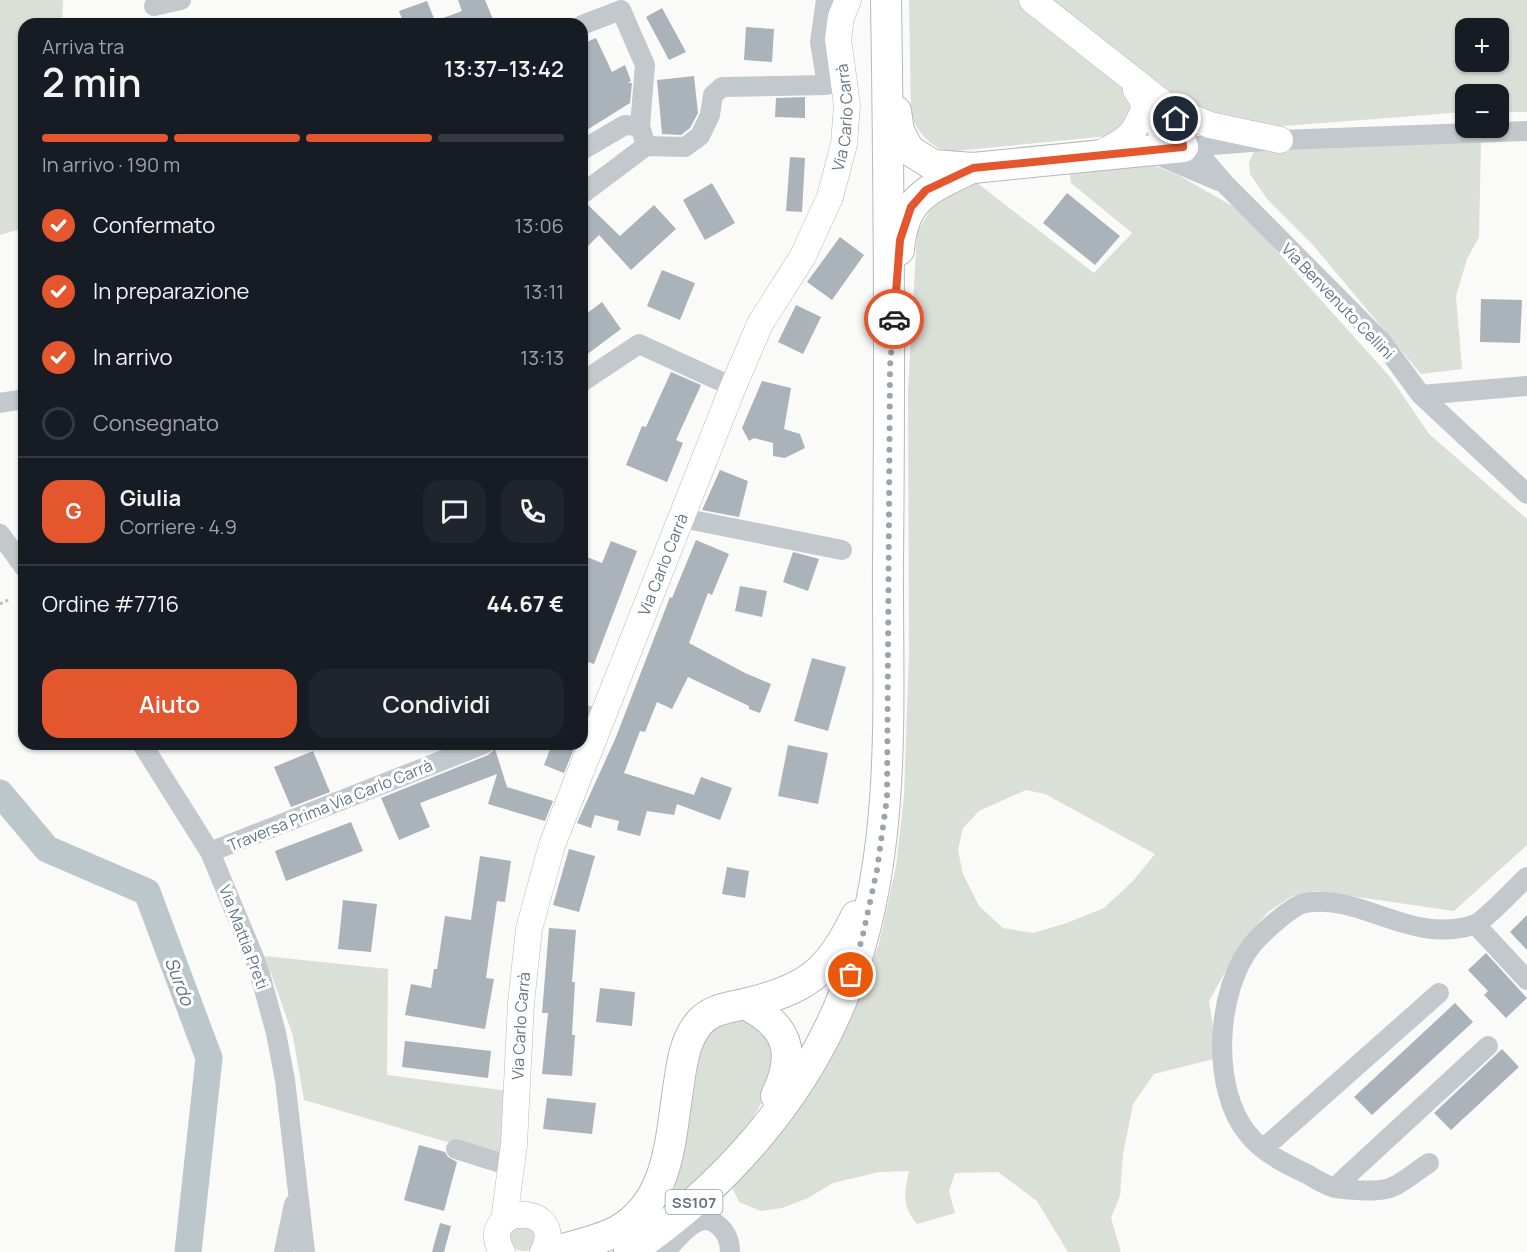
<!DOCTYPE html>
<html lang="it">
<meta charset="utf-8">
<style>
body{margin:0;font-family:Manrope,sans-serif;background:#20242c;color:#f1f3f6;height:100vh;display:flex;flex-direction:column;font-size:22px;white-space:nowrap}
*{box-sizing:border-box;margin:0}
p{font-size:20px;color:#9ea1a6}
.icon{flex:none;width:33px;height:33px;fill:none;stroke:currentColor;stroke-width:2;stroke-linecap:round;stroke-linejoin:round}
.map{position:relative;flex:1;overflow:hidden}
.drawer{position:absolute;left:18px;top:18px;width:570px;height:732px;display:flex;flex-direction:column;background:#171b24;border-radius:18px;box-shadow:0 2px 4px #0004}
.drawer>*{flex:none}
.buttons{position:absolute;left:1455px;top:18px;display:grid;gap:12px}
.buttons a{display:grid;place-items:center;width:54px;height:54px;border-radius:12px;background:#171b24;box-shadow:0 2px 4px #0004;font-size:30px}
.pin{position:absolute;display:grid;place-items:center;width:51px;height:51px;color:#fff;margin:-26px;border:3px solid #fff;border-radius:50%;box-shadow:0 2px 6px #0007}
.courier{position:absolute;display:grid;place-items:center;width:60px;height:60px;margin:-30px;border:4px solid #e4572e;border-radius:50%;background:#fff;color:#222;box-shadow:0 2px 8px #0007}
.overview em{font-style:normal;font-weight:600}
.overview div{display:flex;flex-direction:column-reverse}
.overview{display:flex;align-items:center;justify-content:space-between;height:102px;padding:0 24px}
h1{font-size:39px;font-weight:600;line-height:45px}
.bar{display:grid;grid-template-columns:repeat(4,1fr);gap:9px 6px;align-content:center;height:72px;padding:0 24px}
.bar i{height:8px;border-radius:4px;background:#363941}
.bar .active{background:#e4572e}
.bar p{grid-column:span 4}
.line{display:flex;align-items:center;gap:15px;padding:0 24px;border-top:2px solid #363941}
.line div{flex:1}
.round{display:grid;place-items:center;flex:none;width:63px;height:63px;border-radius:18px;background:#20242c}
ol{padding:0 24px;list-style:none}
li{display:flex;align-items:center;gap:18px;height:66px}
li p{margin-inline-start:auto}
li .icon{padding:6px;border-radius:50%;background:#e4572e;color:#fff;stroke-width:4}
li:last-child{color:#9ea1a6}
li i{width:33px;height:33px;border:3px solid #363941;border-radius:50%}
.cta{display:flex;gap:12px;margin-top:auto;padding:12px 24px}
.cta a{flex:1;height:69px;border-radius:18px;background:#e4572e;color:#fff;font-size:24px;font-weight:600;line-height:69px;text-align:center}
.cta a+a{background:#20242c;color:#f1f3f6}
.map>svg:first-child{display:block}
.green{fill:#dadfd7;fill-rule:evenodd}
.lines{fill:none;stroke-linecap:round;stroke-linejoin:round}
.river{stroke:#bbc7cb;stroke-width:27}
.building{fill:#aab3b9}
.major-casing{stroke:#b5babe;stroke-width:27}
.highway-casing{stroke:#b4b9bd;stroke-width:32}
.path{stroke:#bbbfc2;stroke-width:3;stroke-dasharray:3 3;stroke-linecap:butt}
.minor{stroke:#c3c8cc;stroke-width:20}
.major{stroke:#fff;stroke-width:26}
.highway{stroke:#fff;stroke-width:30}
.done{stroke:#99a4ac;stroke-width:6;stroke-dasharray:0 10.8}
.route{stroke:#e4572e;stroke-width:8}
.labels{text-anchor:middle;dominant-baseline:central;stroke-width:6;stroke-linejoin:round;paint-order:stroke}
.shield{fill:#fff;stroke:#939fa8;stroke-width:1.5}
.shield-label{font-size:15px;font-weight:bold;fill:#657683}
.street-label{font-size:16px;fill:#657683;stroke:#fff}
.water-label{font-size:18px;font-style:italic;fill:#60757c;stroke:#fff}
</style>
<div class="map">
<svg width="1527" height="1252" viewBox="0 0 1527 1252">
<rect width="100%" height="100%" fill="#fafaf8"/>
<path class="green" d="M0,0H63L62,24H24V228L0,235Z
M909,0H1022L1121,76L1136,100L1134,116L1109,136L945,152C928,143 918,133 911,115Z
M1042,0H1527V112H1499L1498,94H1466L1465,112L1271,127L1184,108ZM1466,28H1498V62H1466Z
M1481,139L1479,237L1467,259L1456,296L1462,369L1421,374L1313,245L1267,199L1250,174L1249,162L1255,150Z
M1141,160L1180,176L1241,211L1391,378L1429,434L1527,519V845L1454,911L1316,891L1293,896L1269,911L1240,945L1209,1001L1218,1058L1154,1074L1133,1104L1123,1154L1120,1196L1111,1218L1121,1252H1068L1037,1201L998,1172L955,1173L949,1191L955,1213L917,1224C901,1206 905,1192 909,1171L879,1172L833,1183L808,1198L782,1208L761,1211L739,1202L730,1183L853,1008L879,944L896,866L904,796L909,653L908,390L917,233L940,193L972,179L1094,273L1132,233L1071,183L1068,163ZM1026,790L1045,794L1155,854L1133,881L1104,908L1067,923L1033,933L1003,928L979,906L963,874L958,850L963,828L979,811Z
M265,956L388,969L387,1075L508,1091L502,1158L304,1100L293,1036Z
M733,1013L772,1031L777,1075L745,1132L732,1151L671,1200C689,1146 692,1090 704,1034Z
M519,1224L536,1231L532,1249C525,1252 519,1252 512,1247L510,1234Z"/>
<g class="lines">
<path class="river" d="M0,793L47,849L147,892L209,1058L188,1252"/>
</g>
<path class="building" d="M458,0H485L495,24H404L399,11L427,1L435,21L462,11Z
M662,8L686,52L669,60L646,17Z
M746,27L774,29L772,62L744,60Z
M596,38L612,72L625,65L631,81L628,83H632L630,103L582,133V44Z
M694,76L698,113L690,128L681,135L662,134L657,80Z
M805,97V118L775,117L776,98Z
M790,157L805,158L802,212L786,211Z
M712,183L735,223L705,240L683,200Z
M1067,193L1120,236L1095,265L1043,223Z
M588,205L620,236L654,205L676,229L631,270L599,235L582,252V212Z
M840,237L864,255L832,300L807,282Z
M662,270L695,283L680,320L647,306Z
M1481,299L1522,300L1520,343L1480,342Z
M602,302L621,329L582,358V317Z
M796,305L821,317L803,354L778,342Z
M671,372L701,385L676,440L683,443L667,482L626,465L642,426L646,427Z
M762,381L791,388L784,429L800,434L805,448L785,458L773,456V443L754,438L749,441L742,428Z
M720,470L748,481L739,517L702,510Z
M696,540L729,554L712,595L708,593L689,643L745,673L771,684L760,713L749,709V706L688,677L672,709L657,702L645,732L640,731L624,773L694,795L701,777L732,788L720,820L677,804L674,815L647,811L640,836L617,830L619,821L595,815L591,828L577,823L616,737L670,597L672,598Z
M611,541L637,551L594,664L582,660V555L602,563Z
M793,552L819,559L808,591L783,582Z
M740,586L767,591L762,617L735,611Z
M812,658L846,667L828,731L794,721Z
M552,744H576L564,773L544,765Z
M788,745L828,753L818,804L778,796Z
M495,749L507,787L553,801L545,821L488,804L497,774L420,803L430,827L399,840L381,798L488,755Z
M313,751L330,792L291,807L274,767Z
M351,822L363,851L286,881L275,851Z
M569,849L595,856L579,912L553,905Z
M480,856L511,861L505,902L497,901L486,978L494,979L485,1029L405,1015L411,984L431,988L434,969H437L445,916L471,920Z
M727,867L749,871L745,898L722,894Z
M343,900L377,904L371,952L338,949Z
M1527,915V950L1510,932Z
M549,928L576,930L572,982H575L572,1035H575L572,1076L542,1074L548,1013H542Z
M1486,953L1527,998L1506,1018L1484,995L1488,991L1468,970Z
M600,988L635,992L632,1026L596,1022Z
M1455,1003L1473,1022L1372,1115L1354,1097Z
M405,1041L491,1051L488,1078L402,1067Z
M1502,1049L1519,1067L1451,1130L1434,1113Z
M547,1098L596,1103L592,1134L543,1129Z
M419,1145L445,1152L448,1157L457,1162L444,1211L404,1200Z
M440,1223L451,1226L444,1252H432Z"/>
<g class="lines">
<defs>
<g id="major">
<path d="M1032,0L1169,108L1182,130L1183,147"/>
<path d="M1136,90L1164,134L1183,147"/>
<path d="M1169,108L1210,125L1280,140"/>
<path d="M1101,153C1127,140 1136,134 1145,105"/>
<path id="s1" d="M504,1221L514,1144L521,1003L529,929L552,845L577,781L733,387L760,324L803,256L830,197L844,144L847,105L838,39L841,17L848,0"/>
<path d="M502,1252C475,1203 569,1202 543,1252"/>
</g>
<path id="highway" d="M896,111L899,131L909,150L933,165L973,168L1183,147
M899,250C903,198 928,189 970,169
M745,1004C788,1026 797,1052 776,1096
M552,1252C573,1246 598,1241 617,1231C671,1201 670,1137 679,1083C682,1062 685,1040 699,1023C711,1009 728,1008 744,1004C805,990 829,973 856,916
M629,1252C723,1189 804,1098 845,992C899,854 887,703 888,559C890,373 889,186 886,0"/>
</defs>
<use href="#major" class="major-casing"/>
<use href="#highway" class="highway-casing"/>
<path class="path" d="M0,604L10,599"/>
<path class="minor" d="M826,0L820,42L827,85
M154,6L181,0
M582,25L621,10L645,65L640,126L646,146
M1183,147L1202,157L1224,183L1382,342L1421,395L1527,494
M1185,147L1280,140L1527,131
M582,150L625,125L640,126
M1155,154L1219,181
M582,194L646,146L685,147L700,136L710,115L713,95L722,87L827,85
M582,382L639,344L733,387
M1421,395L1527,386
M0,403L24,399
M682,518L842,550
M0,534L24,567
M582,715L603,718
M142,744L210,852L258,967L276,1033L285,1080L305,1252
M210,852L484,744
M1476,925L1527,980
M1264,1148L1439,993
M456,1149L510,1166
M1429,1163C1416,1171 1400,1186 1386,1189C1373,1192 1349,1190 1336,1188C1326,1186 1316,1179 1307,1174C1286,1164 1263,1153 1248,1134C1210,1088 1216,990 1252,945C1261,934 1291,906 1305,903C1361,893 1411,945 1473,925C1484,922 1516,887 1527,877
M1334,1188L1488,1046
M284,1252L294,1204
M665,1252C678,1239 699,1207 719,1226C727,1233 730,1241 730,1252"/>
<use href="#major" class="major"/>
<use href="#highway" class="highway"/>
</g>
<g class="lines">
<path class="done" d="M851,975L862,939L877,870L887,798L890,366L894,319"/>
<path class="route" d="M894,319L900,240L911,207L926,190L973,168L1183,147L1182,130L1176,119"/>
</g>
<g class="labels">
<rect class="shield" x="665.5" y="1190" width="57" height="24" rx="4.5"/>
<g class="shield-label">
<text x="694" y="1202">SS107</text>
</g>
<g class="street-label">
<text stroke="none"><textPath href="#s1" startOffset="1168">Via Carlo Carrà</textPath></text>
<text transform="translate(1338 301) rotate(46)">Via Benvenuto Cellini</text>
<text stroke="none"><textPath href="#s1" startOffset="682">Via Carlo Carrà</textPath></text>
<text transform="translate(330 805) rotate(-22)">Traversa Prima Via Carlo Carrà</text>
<text transform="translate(244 937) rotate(69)">Via Mattia Preti</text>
<text stroke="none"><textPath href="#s1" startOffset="196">Via Carlo Carrà</textPath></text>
</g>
<g class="water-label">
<text transform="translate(180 981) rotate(69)">Surdo</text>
</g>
</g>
</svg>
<div class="buttons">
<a>+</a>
<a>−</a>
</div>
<div class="pin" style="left:851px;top:975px;background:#ea580c"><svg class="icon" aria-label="bag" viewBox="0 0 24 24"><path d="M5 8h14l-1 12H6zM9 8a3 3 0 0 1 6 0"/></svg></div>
<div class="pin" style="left:1176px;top:119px;background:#1f2937"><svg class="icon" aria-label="home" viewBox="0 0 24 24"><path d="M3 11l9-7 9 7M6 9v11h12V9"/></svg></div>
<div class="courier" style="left:894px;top:319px"><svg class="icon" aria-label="car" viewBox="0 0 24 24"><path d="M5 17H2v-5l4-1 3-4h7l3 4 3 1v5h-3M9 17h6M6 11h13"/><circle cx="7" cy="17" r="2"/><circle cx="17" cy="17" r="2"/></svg></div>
<section class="drawer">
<div class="overview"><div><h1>2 min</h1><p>Arriva tra</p></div><em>13:37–13:42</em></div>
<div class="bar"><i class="active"></i><i class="active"></i><i class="active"></i><i></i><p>In arrivo · 190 m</p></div>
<ol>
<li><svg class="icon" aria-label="check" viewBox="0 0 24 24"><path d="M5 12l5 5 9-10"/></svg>Confermato<p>13:06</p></li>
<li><svg class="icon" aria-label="check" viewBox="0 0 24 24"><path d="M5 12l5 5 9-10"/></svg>In preparazione<p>13:11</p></li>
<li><svg class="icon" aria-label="check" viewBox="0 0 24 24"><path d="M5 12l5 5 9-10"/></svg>In arrivo<p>13:13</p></li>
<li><i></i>Consegnato</li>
</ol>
<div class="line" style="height:108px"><b class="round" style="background:#e4572e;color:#fff">G</b><div><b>Giulia</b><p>Corriere · 4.9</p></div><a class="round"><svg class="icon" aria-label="chat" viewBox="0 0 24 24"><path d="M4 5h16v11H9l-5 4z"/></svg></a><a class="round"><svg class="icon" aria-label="phone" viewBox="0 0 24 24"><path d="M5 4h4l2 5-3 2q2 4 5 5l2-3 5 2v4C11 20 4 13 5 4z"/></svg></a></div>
<div class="line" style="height:78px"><div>Ordine #7716</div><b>44.67 €</b></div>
<div class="cta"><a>Aiuto</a><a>Condividi</a></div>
</section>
</div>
